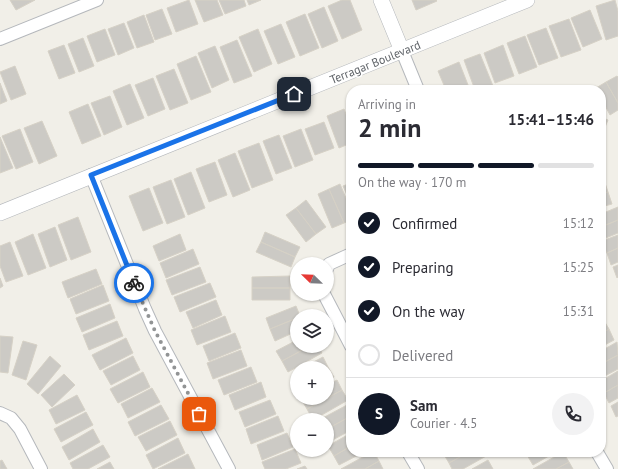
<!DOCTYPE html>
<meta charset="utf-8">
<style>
body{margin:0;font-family:"PT Sans",sans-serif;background:#f2f2f3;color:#2b2b33;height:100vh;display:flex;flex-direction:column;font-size:15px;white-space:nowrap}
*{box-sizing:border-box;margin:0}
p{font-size:13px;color:#7c7c81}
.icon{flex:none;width:22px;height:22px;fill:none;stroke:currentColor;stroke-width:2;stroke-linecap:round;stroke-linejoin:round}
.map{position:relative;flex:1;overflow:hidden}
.sheet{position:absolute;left:346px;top:85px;width:260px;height:372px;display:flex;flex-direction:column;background:#fff;border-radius:16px;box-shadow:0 1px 3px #0004}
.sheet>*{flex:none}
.needle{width:26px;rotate:293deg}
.fabs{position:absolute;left:290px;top:257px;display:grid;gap:8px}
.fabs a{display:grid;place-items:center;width:44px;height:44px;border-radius:50%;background:#fff;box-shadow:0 1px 3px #0004;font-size:20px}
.pin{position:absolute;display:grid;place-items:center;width:34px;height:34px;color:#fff;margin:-17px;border-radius:8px;box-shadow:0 2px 6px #0006}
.courier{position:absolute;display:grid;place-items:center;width:40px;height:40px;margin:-20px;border:3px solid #1a73e8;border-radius:50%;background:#fff;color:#222;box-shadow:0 1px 5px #0007}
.summary em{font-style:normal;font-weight:800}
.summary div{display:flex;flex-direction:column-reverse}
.summary{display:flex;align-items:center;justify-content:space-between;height:68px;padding:0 12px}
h1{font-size:26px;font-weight:800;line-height:30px}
.bar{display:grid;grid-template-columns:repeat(4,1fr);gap:6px 4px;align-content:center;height:48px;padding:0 12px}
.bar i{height:5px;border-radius:3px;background:#e1e1e2}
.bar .active{background:#111827}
.bar p{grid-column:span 4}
.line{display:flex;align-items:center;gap:10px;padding:0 12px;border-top:1px solid #e1e1e2}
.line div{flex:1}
.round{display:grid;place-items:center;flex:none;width:42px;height:42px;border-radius:21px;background:#f2f2f3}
ol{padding:0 12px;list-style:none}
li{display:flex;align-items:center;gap:12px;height:44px}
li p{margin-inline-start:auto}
li .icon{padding:4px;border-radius:50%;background:#111827;color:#fff;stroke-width:4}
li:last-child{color:#7c7c81}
li i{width:22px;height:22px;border:2px solid #e1e1e2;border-radius:50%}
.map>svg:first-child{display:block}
.building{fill:#cccac5;stroke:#d6d1c6}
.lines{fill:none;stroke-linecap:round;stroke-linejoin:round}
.minor-casing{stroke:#b5b8bc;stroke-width:14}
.tertiary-casing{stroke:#b5b8bc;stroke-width:16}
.minor{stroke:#fff;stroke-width:12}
.tertiary{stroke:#fff;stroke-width:15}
.done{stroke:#929495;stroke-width:4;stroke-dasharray:0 7.2}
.route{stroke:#1a73e8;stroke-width:5}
.labels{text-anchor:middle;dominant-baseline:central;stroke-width:3;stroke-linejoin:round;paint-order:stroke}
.street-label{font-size:12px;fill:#5f6368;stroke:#fff}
</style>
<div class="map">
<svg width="618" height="469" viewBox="0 0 618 469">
<rect width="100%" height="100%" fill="#f1efe8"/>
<path class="building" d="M10,0H35L16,10Z
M189,0L198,24L176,32L167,8Z
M195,0H217L223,15L204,22Z
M219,0H244L246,6L225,14Z
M247,0H261L249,5Z
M342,0H350L362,30L342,39L328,6Z
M412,0H436L437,1L416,10Z
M615,0L618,11V36L606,40L596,6Z
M324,7L338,41L322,48L308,14Z
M162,9L172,34L155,40L146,15Z
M590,10L602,39L583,47L571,18Z
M305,14L319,48L300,56L286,22Z
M144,15L154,42L137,48L127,22Z
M569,19L581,50L561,57L549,26Z
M124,23L134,48L118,55L108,29Z
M281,24L295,57L278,64L264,31Z
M546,28L558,58L539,65L527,35Z
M105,29L115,55L97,62L87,36Z
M258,29L272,64L254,72L239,37Z
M525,36L537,67L519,74L507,43Z
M83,38L94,66L79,72L68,44Z
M237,40L252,76L234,83L220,47Z
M64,45L75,73L59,79L48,51Z
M503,45L514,76L495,83L484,53Z
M215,46L229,80L212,88L198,53Z
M480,54L493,86L483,90H475L464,60Z
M196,56L211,92L191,100L177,64Z
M459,62L470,90H446L438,71Z
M15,66L26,94L11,100L0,72Z
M174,69L188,103L170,110L156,76Z
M617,76L618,77V103L606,82Z
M153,78L165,109L148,116L135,85Z
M606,82L618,103V110L610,115L601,98V90H597L596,88Z
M0,83L7,101L0,104Z
M130,84L144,118L127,125L113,91Z
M110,96L122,127L104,135L91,103Z
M88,104L101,136L82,144L69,112Z
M351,108V119L347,110Z
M344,109L351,127V143L339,148L327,116Z
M601,117L608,120L603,132L601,131Z
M42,121L57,156L39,164L24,128Z
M324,122L334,148L315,155L305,129Z
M20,129L33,162L16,169L2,136Z
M301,129L313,160L295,167L283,136Z
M279,135L292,168L276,174L263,141Z
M0,137L13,168L0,173Z
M259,143L273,180L252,188L238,151Z
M235,153L250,190L233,197L218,160Z
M215,162L227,195L209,202L196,169Z
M191,172L205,208L188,215L174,179Z
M171,180L185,217L167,224L153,187Z
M604,180L608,192L601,194V181Z
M351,183V204L343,186Z
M340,184L351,210V220L344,223L329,189Z
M149,188L163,223L143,231L129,196Z
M329,189L344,223L332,228L318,194Z
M608,192L612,204L601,207V194Z
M306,200L326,227L316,234L296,208Z
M618,207V220L601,227V214Z
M296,208L316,234L306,242L286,215Z
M78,217L91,252L71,260L58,225Z
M618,220V233L601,240V227Z
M55,227L67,260L50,267L38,234Z
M265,232L300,247L295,257L261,242Z
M33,234L46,268L28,275L15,242Z
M180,234L186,250L159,261L153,246Z
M618,235V248L607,253L602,241Z
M10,242L23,276L6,282L0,266V246Z
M261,242L295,257L291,267L256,252Z
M618,248V262L611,265L607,253Z
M193,249L199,264L166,278L160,263Z
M618,265V277L617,278L613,267Z
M200,267L206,282L172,295L166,280Z
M96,269L102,284L68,298L62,282Z
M290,276V288H252V277Z
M0,278L3,286L0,288Z
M210,283L216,297L180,312L174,297Z
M103,285L109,301L76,314L70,299Z
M252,288H290V300H252Z
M216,300L222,315L193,328L186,312Z
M110,304L115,318L82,332L76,318Z
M296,306L300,316H297V318L270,329L266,318Z
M225,316L231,332L197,345L191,330Z
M297,318V331L275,341L270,329Z
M603,319L609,329L601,334V320Z
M117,321L123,336L89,350L83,335Z
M609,329L614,340L601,347V334Z
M235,333L241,348L209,361L203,346Z
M0,336L13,337L8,373L0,372Z
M126,338L133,353L100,370L92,355Z
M297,340V346H310L282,361L276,351Z
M23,341L37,345L26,380L12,375Z
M617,342L618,355L601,364V351Z
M310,346H318L322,353L288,372L282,361Z
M241,350L247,366L213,379L207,363Z
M618,355V369L601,378V364Z
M50,356L61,366L38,394L27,384Z
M133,356L140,370L111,385L103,371Z
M323,357L328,367L326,368H302Z
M251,367L257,382L224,395L218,380Z
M328,367L334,377L327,381L326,368Z
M618,371V385L604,393L601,388V381Z
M143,372L150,387L118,403L110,389Z
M64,374L75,385L52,407L41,395Z
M337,380L342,390L307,409L301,399L303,398H327V385Z
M261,382L266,397L235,410L229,395Z
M618,385V398L609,403L604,393Z
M152,388L160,402L128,418L121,404Z
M342,390L348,400L313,420L307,409Z
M77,395L85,410L56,424L49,410Z
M270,400L276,414L245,427L239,412Z
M618,402V416L616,417L611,406Z
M161,405L169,419L135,436L128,422Z
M347,405L351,413V416L327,429V420H319Z
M86,412L93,425L61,442L54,429Z
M278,416L284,431L251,444L246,429Z
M351,416V430L329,442L327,439V429Z
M170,421L177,435L146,451L138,437Z
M93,429L100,442L69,460L62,447Z
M287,433L293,447L262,460L257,445Z
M351,433V446L334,456L328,446Z
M178,438L185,453L153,469L146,455Z
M103,445L110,457L88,469H73L70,463Z
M351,446V452H364L339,465L334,456Z
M295,449L301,463L286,469H265L262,462Z
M372,452H374L379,461L365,469H341Z
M444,452H469L449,463L443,453Z
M469,452H487L488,455L463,469H452L449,463Z
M532,452H556L533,465L527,455Z
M563,452L569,462L556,469H533Z
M188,454L195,469H158Z
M2,460L7,469H0V461Z
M488,460L493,469H472Z
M379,461L383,469H365Z
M110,462L114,469H97Z
M569,462L573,469H556Z
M305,466L307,469H297Z"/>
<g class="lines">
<defs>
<path id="minor" d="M0,39L97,0
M402,51L418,90
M91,175L145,309L155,331L229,469
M327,269L329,264L351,254
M324,294L351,346
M0,413L11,418L20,429L41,469
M408,452L418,469
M597,452L607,469"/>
<path id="tertiary" d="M381,0L402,51
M0,213L527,0"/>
</defs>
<use href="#minor" class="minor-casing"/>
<use href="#tertiary" class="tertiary-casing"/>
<use href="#minor" class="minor"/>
<use href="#tertiary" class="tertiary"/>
</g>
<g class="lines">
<path class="done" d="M134,283L155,331L199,414"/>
<path class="route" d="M134,283L91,175L294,94"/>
</g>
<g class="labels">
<g class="street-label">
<text transform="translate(375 62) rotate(-22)">Terragar Boulevard</text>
</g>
</g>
</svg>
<div class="fabs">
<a><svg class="needle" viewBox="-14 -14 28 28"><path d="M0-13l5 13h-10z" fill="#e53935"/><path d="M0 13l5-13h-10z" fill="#7c7c81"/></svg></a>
<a><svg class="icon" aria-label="layers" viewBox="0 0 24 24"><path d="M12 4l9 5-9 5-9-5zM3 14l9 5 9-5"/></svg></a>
<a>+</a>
<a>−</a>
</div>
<div class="pin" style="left:199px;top:414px;background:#ea580c"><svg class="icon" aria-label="bag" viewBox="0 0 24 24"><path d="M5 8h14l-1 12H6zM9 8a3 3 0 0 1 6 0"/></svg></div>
<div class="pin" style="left:294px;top:94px;background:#1f2937"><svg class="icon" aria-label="home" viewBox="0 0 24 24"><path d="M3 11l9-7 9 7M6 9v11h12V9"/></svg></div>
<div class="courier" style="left:134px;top:283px"><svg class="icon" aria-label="bike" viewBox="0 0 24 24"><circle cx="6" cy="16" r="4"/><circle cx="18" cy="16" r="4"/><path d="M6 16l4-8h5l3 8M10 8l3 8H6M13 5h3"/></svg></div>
<section class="sheet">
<div class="summary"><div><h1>2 min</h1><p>Arriving in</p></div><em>15:41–15:46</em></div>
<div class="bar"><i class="active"></i><i class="active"></i><i class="active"></i><i></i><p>On the way · 170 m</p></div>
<ol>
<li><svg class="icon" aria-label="check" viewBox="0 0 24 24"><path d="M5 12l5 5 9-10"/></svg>Confirmed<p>15:12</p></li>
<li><svg class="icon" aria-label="check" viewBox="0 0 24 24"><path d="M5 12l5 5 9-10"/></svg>Preparing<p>15:25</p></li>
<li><svg class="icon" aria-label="check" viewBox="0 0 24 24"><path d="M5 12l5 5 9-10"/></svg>On the way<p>15:31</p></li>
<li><i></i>Delivered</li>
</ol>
<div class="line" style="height:72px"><b class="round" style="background:#111827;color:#fff">S</b><div><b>Sam</b><p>Courier · 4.5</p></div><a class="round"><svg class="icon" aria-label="phone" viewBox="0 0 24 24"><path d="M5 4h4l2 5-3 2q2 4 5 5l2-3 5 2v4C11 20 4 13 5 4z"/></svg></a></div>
</section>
</div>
